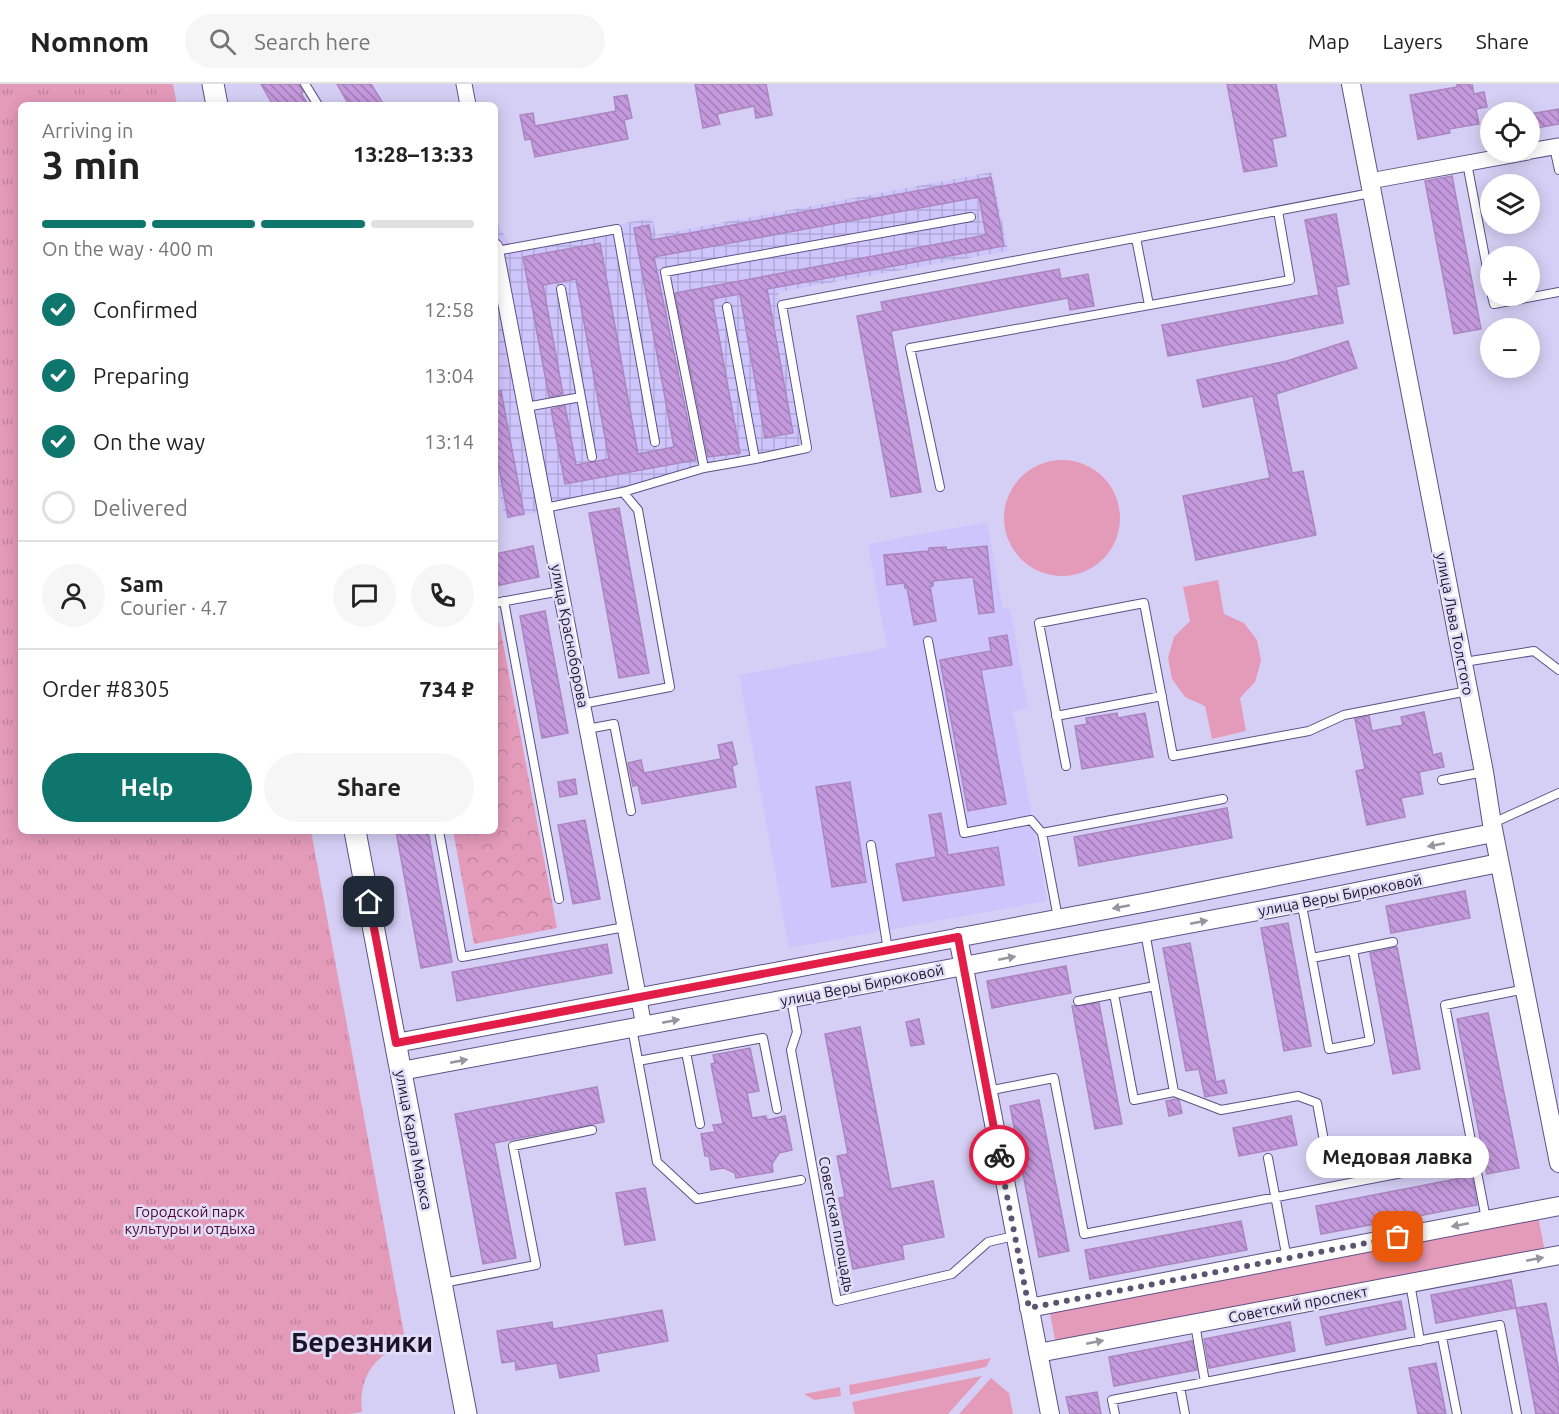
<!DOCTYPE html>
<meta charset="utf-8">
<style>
body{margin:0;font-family:Ubuntu,sans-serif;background:#f6f6f6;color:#222;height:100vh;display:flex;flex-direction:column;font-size:22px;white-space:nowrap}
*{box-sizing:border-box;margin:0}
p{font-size:20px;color:#767676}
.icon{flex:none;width:33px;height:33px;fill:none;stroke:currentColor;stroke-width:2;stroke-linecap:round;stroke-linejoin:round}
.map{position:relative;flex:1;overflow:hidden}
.side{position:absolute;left:18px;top:18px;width:480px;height:732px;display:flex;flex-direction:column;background:#fff;border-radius:9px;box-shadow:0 3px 15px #0003}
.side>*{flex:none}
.buttons{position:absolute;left:1480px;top:18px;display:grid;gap:12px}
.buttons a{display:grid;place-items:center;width:60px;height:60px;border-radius:50%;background:#fff;box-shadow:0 3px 15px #0003;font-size:30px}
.pin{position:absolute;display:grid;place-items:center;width:51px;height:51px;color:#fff;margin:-26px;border-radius:12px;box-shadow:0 3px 9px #0006}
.courier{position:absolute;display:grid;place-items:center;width:60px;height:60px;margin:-30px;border:4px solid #e11d48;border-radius:50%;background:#fff;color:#222;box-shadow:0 2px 8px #0007}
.bubble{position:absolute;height:42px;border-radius:21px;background:#fff;box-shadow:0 3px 15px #0003;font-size:20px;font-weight:700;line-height:42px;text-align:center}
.headline em{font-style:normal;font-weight:700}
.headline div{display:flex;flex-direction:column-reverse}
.headline{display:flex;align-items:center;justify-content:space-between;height:102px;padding:0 24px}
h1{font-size:39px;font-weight:700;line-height:45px}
.bar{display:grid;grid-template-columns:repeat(4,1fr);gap:9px 6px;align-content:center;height:72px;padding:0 24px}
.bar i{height:8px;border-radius:4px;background:#e0e0e0}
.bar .current{background:#0f766e}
.bar p{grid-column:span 4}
.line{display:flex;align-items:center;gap:15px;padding:0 24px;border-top:2px solid #e0e0e0}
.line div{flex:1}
.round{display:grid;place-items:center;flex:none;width:63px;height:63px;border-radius:32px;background:#f6f6f6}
ol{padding:0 24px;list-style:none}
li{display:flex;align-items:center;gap:18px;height:66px}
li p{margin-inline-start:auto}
li .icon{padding:6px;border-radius:50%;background:#0f766e;color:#fff;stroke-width:4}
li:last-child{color:#767676}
li i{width:33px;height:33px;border:3px solid #e0e0e0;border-radius:50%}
.primary-button{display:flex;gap:12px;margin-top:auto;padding:12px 24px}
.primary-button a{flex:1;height:69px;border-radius:36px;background:#0f766e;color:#fff;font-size:24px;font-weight:700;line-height:69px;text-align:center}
.primary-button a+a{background:#f6f6f6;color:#222}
header{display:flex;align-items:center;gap:36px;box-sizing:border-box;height:84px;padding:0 30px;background:#fff;border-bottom:2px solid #e0e0e0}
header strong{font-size:28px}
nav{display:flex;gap:33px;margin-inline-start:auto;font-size:21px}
.search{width:420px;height:54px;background:#f6f6f6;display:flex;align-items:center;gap:15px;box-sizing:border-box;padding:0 21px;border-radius:33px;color:#767676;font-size:22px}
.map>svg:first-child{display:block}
.built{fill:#cfc5fd}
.industrial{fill:url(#industrial-grid)}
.grass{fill:#e49ab9}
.forest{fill:url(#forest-crowns)}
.park{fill:url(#park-tufts)}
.building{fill:url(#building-back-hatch);stroke:#aa87be;stroke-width:1.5}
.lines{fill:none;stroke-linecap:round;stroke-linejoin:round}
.service-casing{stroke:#5d5187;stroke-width:10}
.minor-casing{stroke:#5d5187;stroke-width:17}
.tertiary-casing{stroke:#5d5187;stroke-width:20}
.secondary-casing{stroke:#5d5187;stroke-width:23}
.service{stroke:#fff;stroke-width:8}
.minor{stroke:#fff;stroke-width:15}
.tertiary{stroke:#fff;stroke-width:18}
.secondary{stroke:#fff;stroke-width:21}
.oneway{fill:#9895a0}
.done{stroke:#5b5572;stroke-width:6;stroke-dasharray:0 10.8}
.route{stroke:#e11d48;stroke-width:8}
.labels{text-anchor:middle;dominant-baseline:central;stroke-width:5;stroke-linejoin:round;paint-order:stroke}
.street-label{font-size:15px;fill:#1a142b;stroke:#e2def8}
.park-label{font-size:15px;fill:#500730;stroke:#e2def8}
.town-label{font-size:27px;font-weight:bold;fill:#1a142b;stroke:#e2def8}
</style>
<header>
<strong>Nomnom</strong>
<div class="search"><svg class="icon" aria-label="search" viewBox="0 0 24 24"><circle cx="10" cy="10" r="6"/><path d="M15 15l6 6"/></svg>Search here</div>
<nav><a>Map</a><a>Layers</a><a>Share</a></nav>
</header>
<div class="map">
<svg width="1559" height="1330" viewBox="0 0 1559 1330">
<defs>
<pattern id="industrial-grid" width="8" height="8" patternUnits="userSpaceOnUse" patternTransform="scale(1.5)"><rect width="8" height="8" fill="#cfc5fd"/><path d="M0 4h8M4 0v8" fill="none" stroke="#b1a8d9"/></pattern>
<pattern id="forest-crowns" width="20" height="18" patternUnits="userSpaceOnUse" patternTransform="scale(1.5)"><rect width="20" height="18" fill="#e49ab9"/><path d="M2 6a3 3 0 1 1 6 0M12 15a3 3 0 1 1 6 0" fill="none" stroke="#c3849f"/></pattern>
<pattern id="park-tufts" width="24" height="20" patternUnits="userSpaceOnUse" patternTransform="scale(1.5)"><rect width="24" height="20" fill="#e49ab9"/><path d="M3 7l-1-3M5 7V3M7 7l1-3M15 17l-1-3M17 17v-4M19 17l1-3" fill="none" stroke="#c3849f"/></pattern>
<pattern id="building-back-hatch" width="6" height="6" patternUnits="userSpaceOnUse" patternTransform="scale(1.5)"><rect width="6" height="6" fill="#c599de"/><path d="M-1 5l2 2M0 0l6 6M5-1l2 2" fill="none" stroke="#9f7cb4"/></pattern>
</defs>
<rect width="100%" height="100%" fill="#d5cff5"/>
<path class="built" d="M987,438L1003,525L1010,524L1028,624L1013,627L1047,817L789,864L739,591L887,564L868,460Z"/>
<path class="industrial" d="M992,88L1008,167L778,208L805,361L505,436L495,385V136L510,160L652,134L656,151Z"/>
<path class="grass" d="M1004 434a58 58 0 1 1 116 0a58 58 0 1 1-116 0Z
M1218,496L1224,530L1244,539L1257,556L1261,577L1255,598L1240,614L1246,647L1212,655L1205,622L1185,613L1172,595L1168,574L1174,553L1190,537L1183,503Z
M1538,1132L1545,1168L1056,1260L1049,1225Z
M991,1274L986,1283L850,1311L849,1301Z
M982,1292L948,1330H855L852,1318Z
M991,1294L1009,1309L1013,1330H959Z
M840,1303L841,1312L814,1316L804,1310Z"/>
<path class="forest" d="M499,538L557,844L474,860L453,747H495V539Z"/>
<path class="park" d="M0,0H173L177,21H21V747H311L406,1260C374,1270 358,1295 362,1328L349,1330H0Z"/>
<path class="building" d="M261,0H299L303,8L301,9L308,21H273Z
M337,0H371L384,21H349Z
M695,0H766L772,31L756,34L754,22L717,30L720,40L703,44Z
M1227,0H1276L1286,52L1272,55L1277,82L1244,88Z
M1457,0H1472L1474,10L1484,8L1487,23L1476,25L1479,40L1449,45L1450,49L1418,55L1410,11L1457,3Z
M627,11L632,34L624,36L628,55L535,73L531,55L525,56L520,31L533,29L535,42L616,27L614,13Z
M1559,25V40L1530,45V30Z
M1452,92L1481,245L1454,250L1425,97Z
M991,93L1004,162L767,205L793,349L765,354L740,210L712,215L740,369L708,373L675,209L986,151L979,113L654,173L696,376L565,400L551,325L565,322L576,381L609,375L576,195L543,201L563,310L549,313L523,173L600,159L638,370L674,363L634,144L649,141L652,156Z
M1336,130L1349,200L1336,203L1343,239L1168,272L1162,241L1319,211L1305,136Z
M1059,185L1061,195L1088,190L1094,222L1070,226L1068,214L891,247L921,408L891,413L857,232L883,227L881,218Z
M1348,257L1357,284L1276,310L1292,389L1303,387L1316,451L1196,476L1183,412L1270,394L1253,312L1203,323L1197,296L1287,277Z
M495,307H501L524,430L508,433L495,362Z
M619,424L649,589L619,594L589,429Z
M533,462L539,493L495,502V470Z
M987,462L994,528L979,530L973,493L933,497V502H930L936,537L914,541L907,504H905L904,499L887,501L884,471L929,467V464L946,463V466Z
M545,527L568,649L542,654L520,532Z
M1007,551L1012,581L981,586L1006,720L968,727L940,576L991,567L989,554Z
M1424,628L1433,671L1441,669L1444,683L1419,688L1423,710L1401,714L1405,733L1367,741L1356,687L1365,685L1355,635L1369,632L1372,647L1403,641L1401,633Z
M1117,629L1118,634L1145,629L1153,673L1082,685L1075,642L1087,640L1086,634Z
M732,658L737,680L732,682L736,703L642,720L638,701L633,702L628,679L641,676L644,689L721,675L718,661Z
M575,695L577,710L560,713L558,698Z
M850,698L866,798L832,803L816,703Z
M1227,724L1232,754L1079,782L1074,753Z
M941,729L948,771L998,763L1004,801L903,817L896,780L936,773L929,731Z
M585,736L600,815L573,820L558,741Z
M396,747H428L452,878L421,884Z
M1465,807L1470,834L1391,849L1386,822Z
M1288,839L1311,962L1284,967L1261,844Z
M1190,859L1216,998L1224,996L1227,1009L1205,1013L1199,985L1186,987L1163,864Z
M607,860L612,889L457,917L452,888Z
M1397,863L1420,985L1393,990L1370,869Z
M1066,882L1071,909L992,924L987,897Z
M1099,919L1122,1040L1095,1045L1072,922Z
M1488,929L1519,1084L1487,1090L1457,935Z
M919,935L924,960L911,962L906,938Z
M860,943L891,1105L933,1097L944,1153L902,1161L904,1175L853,1185L839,1114L845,1113L837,1072L848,1070L825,950Z
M750,964L759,1007L747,1009L752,1034L766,1032L767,1036L785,1032L792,1066L779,1069L772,1080L773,1088L736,1094L735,1089L724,1084L711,1086L709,1072H705L701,1050L715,1048L713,1041L723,1040L711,980L715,979L713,971Z
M597,1003L604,1038L494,1059L516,1174L483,1180L455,1030Z
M1176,1015L1179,1016L1182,1029L1169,1032L1166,1017Z
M1039,1016L1069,1167L1039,1173L1010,1022Z
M1291,1032L1297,1061L1239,1072L1233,1044Z
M1472,1092L1477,1121L1321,1150L1316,1122Z
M645,1104L655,1156L625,1161L616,1109Z
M1241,1137L1247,1166L1090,1195L1085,1166Z
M1511,1196L1516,1224L1436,1239L1431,1211Z
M1401,1217L1406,1245L1326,1261L1320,1233Z
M1546,1219L1559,1287V1330H1536L1516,1224Z
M662,1226L668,1257L596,1270L599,1287L560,1294L557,1279L516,1286L515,1277L502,1279L497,1247L552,1238L553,1245Z
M1290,1238L1295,1267L1209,1284L1204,1255Z
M1192,1257L1197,1286L1114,1302L1109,1273Z
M1436,1279L1446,1330H1418L1409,1284Z
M1097,1308L1101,1330H1070L1066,1313Z"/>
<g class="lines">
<defs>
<path id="service" d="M305,0L318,21
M1554,63L1559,86
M1467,79L1491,205
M1136,154L1149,221
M496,167L617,145L655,358
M561,205L592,373
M1492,212L1494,220L1559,208
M526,323L581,313
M755,375L807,364L782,221L1371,109
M704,384L755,375L727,223
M940,403L910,264L1290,196L1278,127
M545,424L623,408L704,384L665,188L971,133
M504,517L559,815
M495,519L561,507
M928,557L964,749L1031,736L1042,749
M1464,578L1534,567L1559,586
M582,620L670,603L638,426L623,408
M1056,632L1162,612
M587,645L614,640L631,727
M1066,682L1039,539L1144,519L1173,672L1309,647L1344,631L1468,607
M1442,696L1484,688
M1493,739L1559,709
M439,747L462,873L625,843
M871,761L888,866
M1301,819L1304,832L1329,965L1370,957L1353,866L1312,874
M1058,834L1042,749L1223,715
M1145,848L1174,1008
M1353,866L1393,858
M1155,902L1114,910L1134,1016L1174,1008L1221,1026L1298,1012L1317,1019L1330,1089
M791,915L797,948L791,966L837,1217L952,1190L988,1158L1014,1152
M1078,917L1114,910
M632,944L657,1078L697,1115L801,1096
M686,968L700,1040
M638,977L763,954L777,1025
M987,1007L1054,994L1084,1150L1475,1075
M1268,1074L1287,1175
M1486,1135L1445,921L1526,905
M443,1199L536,1181L513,1062L592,1046
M1410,1199L1420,1257
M1195,1240L1205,1298
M1442,1253L1457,1330
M1180,1303L1185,1330
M1115,1330L1112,1316L1500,1241L1517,1330"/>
<path id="minor" d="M464,0L468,21
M1530,67L1559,62
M1370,97L1528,68
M495,163L644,942"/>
<path id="tertiary" d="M1351,0L1484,688L1492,740L1559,1079
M958,853L1050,1330
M396,959L1148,818L1493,749
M401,987L1301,819L1499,779
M1029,1224L1559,1122
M1038,1269L1559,1171"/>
<path id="secondary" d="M213,0L217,21
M355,747L466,1330"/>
</defs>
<use href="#service" class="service-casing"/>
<use href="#minor" class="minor-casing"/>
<use href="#tertiary" class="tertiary-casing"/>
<use href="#secondary" class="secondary-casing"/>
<use href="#service" class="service"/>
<use href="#minor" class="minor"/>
<use href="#tertiary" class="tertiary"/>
<use href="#secondary" class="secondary"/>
</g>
<defs><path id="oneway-solid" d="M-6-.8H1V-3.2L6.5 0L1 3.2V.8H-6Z" transform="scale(1.5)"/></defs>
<g class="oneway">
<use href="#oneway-solid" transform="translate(1436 761) rotate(169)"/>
<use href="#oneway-solid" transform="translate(1121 823) rotate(169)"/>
<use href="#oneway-solid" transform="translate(1199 838) rotate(-11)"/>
<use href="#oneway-solid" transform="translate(1007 874) rotate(-11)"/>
<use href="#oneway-solid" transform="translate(671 937) rotate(-11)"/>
<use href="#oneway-solid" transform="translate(459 977) rotate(-11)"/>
<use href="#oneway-solid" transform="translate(1460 1141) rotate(169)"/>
<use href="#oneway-solid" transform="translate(1535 1175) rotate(-11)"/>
<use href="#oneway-solid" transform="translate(1095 1258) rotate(-11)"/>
</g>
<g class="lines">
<path class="done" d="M999,1071L1029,1224L1398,1153"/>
<path class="route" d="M369,818L396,959L958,853L999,1071"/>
</g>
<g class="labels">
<g class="street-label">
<text transform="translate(1455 540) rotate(79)">улица Льва Толстого</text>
<text transform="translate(570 552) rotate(79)">улица Красноборова</text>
<text transform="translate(1340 811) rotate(-11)">улица Веры Бирюковой</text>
<text transform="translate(862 901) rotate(-11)">улица Веры Бирюковой</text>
<text transform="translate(414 1056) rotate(79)">улица Карла Маркса</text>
<text transform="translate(837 1140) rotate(79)">Советская площадь</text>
<text transform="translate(1298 1220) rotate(-11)">Советский проспект</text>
</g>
<g class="park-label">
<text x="190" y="1127">Городской парк<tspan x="190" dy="17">культуры и отдыха</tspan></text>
</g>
<g class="town-label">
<text x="362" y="1258">Березники</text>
</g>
</g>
</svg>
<div class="buttons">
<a><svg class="icon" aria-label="locate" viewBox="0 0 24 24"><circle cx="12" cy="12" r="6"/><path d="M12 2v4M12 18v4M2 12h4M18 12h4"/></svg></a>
<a><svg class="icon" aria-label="layers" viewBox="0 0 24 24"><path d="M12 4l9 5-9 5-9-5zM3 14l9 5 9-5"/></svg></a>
<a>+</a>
<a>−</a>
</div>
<div class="pin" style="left:1398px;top:1153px;background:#ea580c"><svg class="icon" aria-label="bag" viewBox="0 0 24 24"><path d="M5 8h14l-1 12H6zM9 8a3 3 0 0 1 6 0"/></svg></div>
<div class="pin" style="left:369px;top:818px;background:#1f2937"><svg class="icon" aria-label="home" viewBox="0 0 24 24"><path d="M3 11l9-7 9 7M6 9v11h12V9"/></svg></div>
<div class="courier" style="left:999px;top:1071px"><svg class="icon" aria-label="bike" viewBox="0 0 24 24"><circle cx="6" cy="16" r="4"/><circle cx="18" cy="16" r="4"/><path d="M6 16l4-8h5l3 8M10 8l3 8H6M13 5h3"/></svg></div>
<div class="bubble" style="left:1306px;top:1052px;width:183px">Медовая лавка</div>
<section class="side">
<div class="headline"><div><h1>3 min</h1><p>Arriving in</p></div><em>13:28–13:33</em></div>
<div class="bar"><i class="current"></i><i class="current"></i><i class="current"></i><i></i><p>On the way · 400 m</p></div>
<ol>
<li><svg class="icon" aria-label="check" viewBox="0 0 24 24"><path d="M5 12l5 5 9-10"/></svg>Confirmed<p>12:58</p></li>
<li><svg class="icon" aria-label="check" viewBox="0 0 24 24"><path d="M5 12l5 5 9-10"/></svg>Preparing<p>13:04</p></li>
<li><svg class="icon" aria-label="check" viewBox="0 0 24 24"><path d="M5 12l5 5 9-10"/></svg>On the way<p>13:14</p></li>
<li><i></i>Delivered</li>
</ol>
<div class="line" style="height:108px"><a class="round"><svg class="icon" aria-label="person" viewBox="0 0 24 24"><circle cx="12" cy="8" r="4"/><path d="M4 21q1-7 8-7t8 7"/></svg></a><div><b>Sam</b><p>Courier · 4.7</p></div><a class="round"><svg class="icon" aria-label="chat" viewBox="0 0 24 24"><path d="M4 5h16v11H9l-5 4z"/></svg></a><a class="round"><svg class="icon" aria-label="phone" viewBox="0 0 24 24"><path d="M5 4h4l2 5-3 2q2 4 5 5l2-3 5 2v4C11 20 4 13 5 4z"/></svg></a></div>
<div class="line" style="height:78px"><div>Order #8305</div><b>734 ₽</b></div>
<div class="primary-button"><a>Help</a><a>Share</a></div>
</section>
</div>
